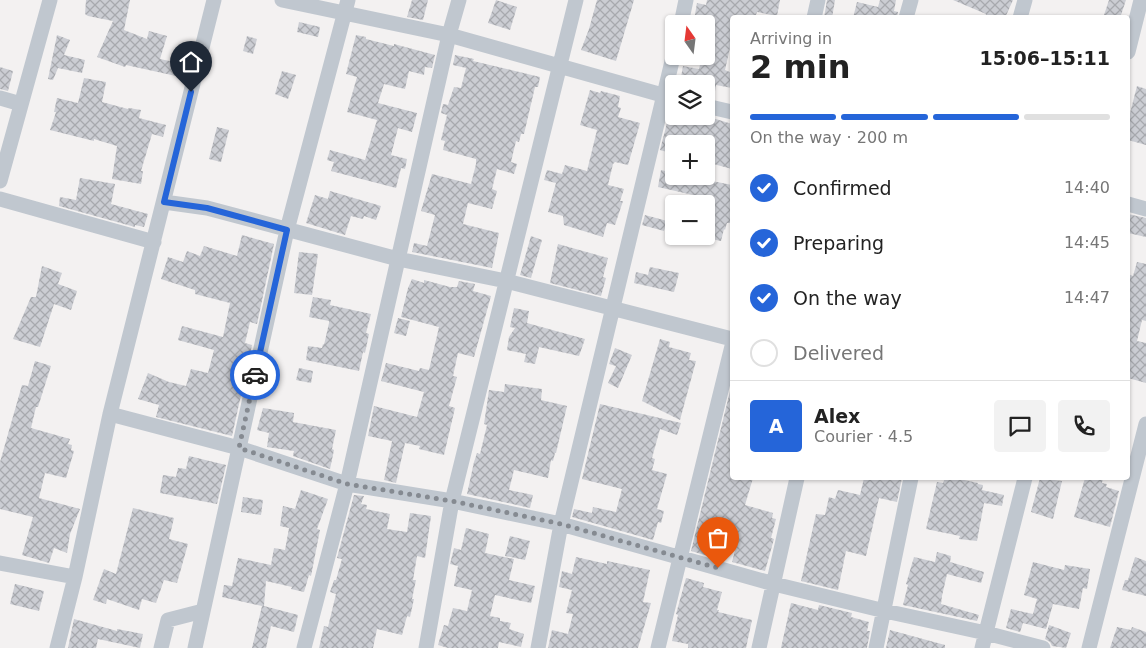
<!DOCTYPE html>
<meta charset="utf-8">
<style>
body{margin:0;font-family:"DejaVu Sans",sans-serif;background:#f2f2f2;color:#222;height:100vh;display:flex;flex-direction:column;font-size:19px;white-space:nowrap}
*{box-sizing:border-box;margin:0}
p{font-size:16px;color:#767676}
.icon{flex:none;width:28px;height:28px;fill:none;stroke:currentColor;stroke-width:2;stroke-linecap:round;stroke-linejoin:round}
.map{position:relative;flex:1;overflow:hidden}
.sheet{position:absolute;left:730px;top:15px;width:400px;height:465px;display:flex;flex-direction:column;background:#fff;border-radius:5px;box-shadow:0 1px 4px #0004}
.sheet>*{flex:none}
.needle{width:32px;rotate:346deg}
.fabs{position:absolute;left:665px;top:15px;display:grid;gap:10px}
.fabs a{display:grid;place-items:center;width:50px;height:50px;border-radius:5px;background:#fff;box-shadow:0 1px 4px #0004;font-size:25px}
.pin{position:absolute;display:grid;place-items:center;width:42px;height:42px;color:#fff;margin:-51px -21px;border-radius:50% 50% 50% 0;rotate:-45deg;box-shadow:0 0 5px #0007}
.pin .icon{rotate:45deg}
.courier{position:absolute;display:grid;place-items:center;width:50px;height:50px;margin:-25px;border:4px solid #2565d9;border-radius:50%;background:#fff;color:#222;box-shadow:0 1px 6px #0007}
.summary em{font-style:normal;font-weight:700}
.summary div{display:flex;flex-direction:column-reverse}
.summary{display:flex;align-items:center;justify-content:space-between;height:85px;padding:0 20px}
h1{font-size:32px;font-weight:700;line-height:38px}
.bar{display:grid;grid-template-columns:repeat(4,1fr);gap:8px 5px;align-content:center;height:60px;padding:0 20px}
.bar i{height:6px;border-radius:4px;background:#e0e0e0}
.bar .active{background:#2565d9}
.bar p{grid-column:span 4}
.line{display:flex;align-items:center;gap:12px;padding:0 20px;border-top:1px solid #e0e0e0}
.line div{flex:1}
.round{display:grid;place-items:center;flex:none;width:52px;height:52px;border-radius:5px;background:#f2f2f2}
ol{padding:0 20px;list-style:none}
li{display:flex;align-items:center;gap:15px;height:55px}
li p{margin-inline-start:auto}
li .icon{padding:5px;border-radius:50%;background:#2565d9;color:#fff;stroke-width:4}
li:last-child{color:#767676}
li i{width:28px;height:28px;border:2px solid #e0e0e0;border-radius:50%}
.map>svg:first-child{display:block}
.building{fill:url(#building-cross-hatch)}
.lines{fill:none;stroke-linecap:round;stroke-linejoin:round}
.minor{stroke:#c0c7cf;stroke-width:15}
.done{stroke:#858a91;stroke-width:5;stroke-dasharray:0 9}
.route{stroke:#2565d9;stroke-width:6}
</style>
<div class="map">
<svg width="1146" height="648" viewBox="0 0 1146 648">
<defs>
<pattern id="building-cross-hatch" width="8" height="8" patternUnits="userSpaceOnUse" patternTransform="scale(1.25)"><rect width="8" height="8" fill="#cbcdd3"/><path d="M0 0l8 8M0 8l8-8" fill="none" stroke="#a7a9ae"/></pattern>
</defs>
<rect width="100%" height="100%" fill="#f3f1f1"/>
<path class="building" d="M86,0H130L124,30L147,39L149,31L167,36L160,59L179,63L176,76L126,65L125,67L97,57L113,21L88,16L85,14Z
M412,0H428L423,20L407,17Z
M496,0L517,7L510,30L488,23Z
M597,0H634L616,61L581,50L589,29Z
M707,0H780L777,16L757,12L755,18H732V39L725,70L732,73V88L716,85L714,98L706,97V83L681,77L683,66L699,69L702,56H706V23L694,20L697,3L706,5Z
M827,0H835L832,18H824Z
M880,0H896L894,11L898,12L897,18H853L857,2L878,7Z
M953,0H1013L1005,18H985L986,14Z
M1109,0H1126L1120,18H1103Z
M299,22L320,27L318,37L297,32Z
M57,35L70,40L64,55L85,60L82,73L58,68L53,80L48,79Z
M356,35L366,37V39L394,46V44L435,55L432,68L425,67L424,75L409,71L405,89L384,84L378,103L417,113L412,132L398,128L391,155L407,159L405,169L401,168L396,188L331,171L334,162L327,160L330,150L365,160L377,120L347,112L357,77L346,74Z
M247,36L257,39L253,54L243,51Z
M455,55L474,59L473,61L540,77L538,87H535L524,134H521L519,142L516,141L511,162L517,164L514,174L497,169L492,189L497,191L492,209L468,203L463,224L499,233L492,268L412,252L414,243L427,246L435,215L421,211L432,174L471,184L476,164V159L443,150L445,141L441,140L447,115L441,113L443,104L448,105L454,87L461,88L466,68L453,65Z
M0,67L13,71L8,91L0,89Z
M282,71L296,75L288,99L275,94Z
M84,78L106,82L102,102L128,109L129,108L141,110L139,118L166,125L163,137L152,134L141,171H143L141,184L112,179L117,146L94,139V141L50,130L56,112H54L57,98L78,103Z
M1137,86L1146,89V145L1128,140V121Z
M590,90L600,93L601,91L620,96L618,107L621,108L618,117L640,123L628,165L615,162L613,164L608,185L624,189L620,201H623L615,225L607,223L603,237L564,225L563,216L548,212L556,183L544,180L547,170L562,174L565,165L587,171L597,130L580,125Z
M686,116H706L732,124V169L706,162V144H674V154L660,150L668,119L684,123Z
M217,127L229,130L221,162L209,159Z
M661,170L674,173V176H687L732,185V211L730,223H727L725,230L724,229L721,241L706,238V204H693V195L658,187Z
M80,178L115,184L111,204L148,214L144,227L135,225V227L59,206L60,197L76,200Z
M330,191L381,206L376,220L364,216L363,219L351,216L345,235L306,223L315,195L328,199Z
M1128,214L1146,218V237L1128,233Z
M645,215L667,221L664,231L642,225Z
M242,235L274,244L257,324L250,322L245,343L252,345L232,436L156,417L159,405L138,399L148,373L169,382L186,386L191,369L208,373L214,350L178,340L182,326L223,337L230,303L195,294V290L161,279L168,257L183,262L187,251L200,256L204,246L237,256Z
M531,236L542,240L531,278L520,275Z
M558,244L608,258L603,277L606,278L601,296L550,283Z
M299,252L318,254L312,295L294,293Z
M1137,262L1146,264V321L1142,320L1137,341L1146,343V383L1128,378V274L1133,276Z
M42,266L62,273L58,284L77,291L71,310L54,304L40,347L13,339L31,297H36Z
M650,267L679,273L674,292L634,283L636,272L648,275Z
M412,279L424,283V280L450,287H457L459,281L475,284L473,291L491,296L474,357L458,353L453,376L457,377L449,406L455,408L444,455L419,449L420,446L405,443L396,483L384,480L392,441L368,436L374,406L417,417L424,392L381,381L386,363L419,371L420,368L429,370L439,327L401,317L408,288Z
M313,297L331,300L330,305L371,314L366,333L369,334L365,353L363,352L359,371L306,360L308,346L322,348L323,344L324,345L329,323V321L309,317Z
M514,308L529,311L527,323L585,339L579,356L539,347L535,364L524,362L526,354L507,350L509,337L515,328L510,327Z
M398,318L410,321L406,336L394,333Z
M660,339L670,342L669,347L691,353L689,360L696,361L680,420L642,401Z
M615,348L632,355L618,388L608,383L616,366L609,364Z
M35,361L51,366L38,407H36L31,428L70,439L68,444L72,445L71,450L74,451L66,478L45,473L39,498L80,509L70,534L67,553L54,548L49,563L22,555L33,517L0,509V462L22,385L28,386Z
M299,368L313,371L311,383L296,380Z
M732,383V478H753L745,505L773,513L772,518L776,519L771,538L774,539L765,571L732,562L737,543L714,536L708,556L691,551Z
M505,384L542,389L541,400L567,406L556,453H555L553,461L551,460L548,478L514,470L509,490L533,495L530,508L467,494L474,462L477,453L480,454L487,425L484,424L489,390L504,392Z
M600,404L681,423L677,435L660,429L652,458L655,459L652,470L667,474L657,509L664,511L661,523L658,522L653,540L572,517L574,509L592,513L593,507L616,512L622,489L582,479Z
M263,408L294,413L293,422L336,430L332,449L334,450L330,469L293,456L294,451L267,447L269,433L257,430Z
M189,456L226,465L217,504L160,493L163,475L176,477L178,468L186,469Z
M864,478H902L897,502L879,498L866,556L846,551L838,590L801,581L816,514L825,515L829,497L835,499L838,490L860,495Z
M945,478H955L978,483V484L983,485L982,490L1004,495L1002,506L984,503L977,541L959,539L960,536L926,529L937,482L943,483Z
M1040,478L1062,481L1053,519L1031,512Z
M1085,478H1103L1102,483L1107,484L1106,487L1119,491L1110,527L1074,517Z
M301,490L328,499L317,529L320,530L311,576L309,575L304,592L291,589L292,587L266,581L264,606L298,615L294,632L271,626L266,648H252L262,606L222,597L224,585L232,586L238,558L271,565L274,548L285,550L289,528L280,526L283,506L295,509Z
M354,495L364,496L361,504L367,505L366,509L390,514L387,529L407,532L410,513L431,516L425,558L417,556L413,580H416L412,599H414L410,617L407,616L402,635L377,629L373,648H319L324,626L328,627L336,594L330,592L334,580H336L342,559L337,558Z
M243,497L263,500L261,515L241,512Z
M133,508L174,518L169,539L188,544L177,583L164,580L156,603L142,599L139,610L107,599L106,604L93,600L104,569L116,574Z
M466,528L489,534L485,553L514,559L509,580L535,586L531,603L495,595L490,616L500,618V621L511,623L509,629L524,634L521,647L499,642L498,648H448L438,645L444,625L448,626L453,608L467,611L472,590L454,586L458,566L450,564L454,548L461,550Z
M510,536L530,541L525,560L505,556Z
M937,552L951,556L950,562L984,572L981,583L947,574L942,596L941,604L979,615L977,621L903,605L908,585L906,584L914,557L935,562Z
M576,557L607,564V561L650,570L643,602L651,603L638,648H548L552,630L568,634L573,614L566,613L572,590L559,587L562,571L572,574Z
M1135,557L1146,561V596L1122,590L1125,580H1128Z
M1033,562L1064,570L1065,565L1090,569L1087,589L1083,588L1079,609L1053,604L1046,629L1023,623L1020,632L1006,628L1011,609L1033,614L1037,599L1024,595Z
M686,578L704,583L703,587L722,592L717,610H719L718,612L752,620L746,648H688V644L672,641L678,615L676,614Z
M15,584L44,591L39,611L10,604Z
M791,603L818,610L819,605L852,613L851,617L869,622L867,631H870L867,648H781Z
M74,619L117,631V629L143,634L140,648L98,639L96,648H68Z
M1049,625L1071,633L1066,648L1052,646L1050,642L1045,639Z
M1117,627L1131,630L1132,627L1146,632V648H1110Z
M890,630L945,645V648H886Z"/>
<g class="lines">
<path class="minor" d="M282,0L449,35L673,98
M814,18L818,0
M906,18L911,0
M1020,18L1025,0
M681,24L686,0
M1128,52L1141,0
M0,98L21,104
M706,106L732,112
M0,181L50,0
M0,199L154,242
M164,202L207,208L398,259L506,281L732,339
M1128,204L1146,209
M110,414L239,448L347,484L452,501L561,524L774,584L885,611L986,633L1043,648
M0,563L75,577
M57,648L75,577L110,414L214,0
M161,648L168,620L203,611
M195,648L287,230L348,0
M304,648L347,484L449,35L459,0
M426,648L452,501L576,0
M538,648L561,524L674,53
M658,648L732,346
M759,648L797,478
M876,648L911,478
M982,648L1025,478
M1089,648L1146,424"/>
</g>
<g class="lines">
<path class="done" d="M255,375L239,448L347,484L452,501L561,524L718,568"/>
<path class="route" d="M191,92L164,202L207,208L287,230L255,375"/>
</g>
</svg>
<div class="fabs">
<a><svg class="needle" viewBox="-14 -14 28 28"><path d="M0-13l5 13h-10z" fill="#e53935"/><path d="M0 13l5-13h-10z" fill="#767676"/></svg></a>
<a><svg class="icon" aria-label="layers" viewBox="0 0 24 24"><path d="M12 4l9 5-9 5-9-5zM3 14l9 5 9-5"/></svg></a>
<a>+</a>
<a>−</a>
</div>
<div class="pin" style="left:718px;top:568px;background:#ea580c"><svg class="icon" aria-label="bag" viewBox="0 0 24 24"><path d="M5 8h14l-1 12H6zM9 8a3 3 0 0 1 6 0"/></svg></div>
<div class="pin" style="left:191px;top:92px;background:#1f2937"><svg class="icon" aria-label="home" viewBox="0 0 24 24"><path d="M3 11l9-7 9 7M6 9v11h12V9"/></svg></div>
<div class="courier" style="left:255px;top:375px"><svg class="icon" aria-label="car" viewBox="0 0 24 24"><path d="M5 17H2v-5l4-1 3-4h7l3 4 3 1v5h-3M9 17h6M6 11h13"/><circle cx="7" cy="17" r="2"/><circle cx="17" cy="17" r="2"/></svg></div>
<section class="sheet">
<div class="summary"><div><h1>2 min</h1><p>Arriving in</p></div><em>15:06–15:11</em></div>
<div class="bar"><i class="active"></i><i class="active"></i><i class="active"></i><i></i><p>On the way · 200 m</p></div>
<ol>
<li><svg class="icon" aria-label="check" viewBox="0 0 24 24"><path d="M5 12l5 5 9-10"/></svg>Confirmed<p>14:40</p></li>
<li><svg class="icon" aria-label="check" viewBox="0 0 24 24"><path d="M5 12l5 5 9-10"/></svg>Preparing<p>14:45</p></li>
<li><svg class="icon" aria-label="check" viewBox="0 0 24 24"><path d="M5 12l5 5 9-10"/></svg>On the way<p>14:47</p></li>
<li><i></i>Delivered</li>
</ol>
<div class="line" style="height:90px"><b class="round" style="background:#2565d9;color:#fff">A</b><div><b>Alex</b><p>Courier · 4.5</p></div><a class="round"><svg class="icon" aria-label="chat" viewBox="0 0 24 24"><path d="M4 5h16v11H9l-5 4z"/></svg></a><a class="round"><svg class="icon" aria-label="phone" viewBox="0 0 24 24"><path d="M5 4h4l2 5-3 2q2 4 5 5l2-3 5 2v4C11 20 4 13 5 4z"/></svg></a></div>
</section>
</div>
